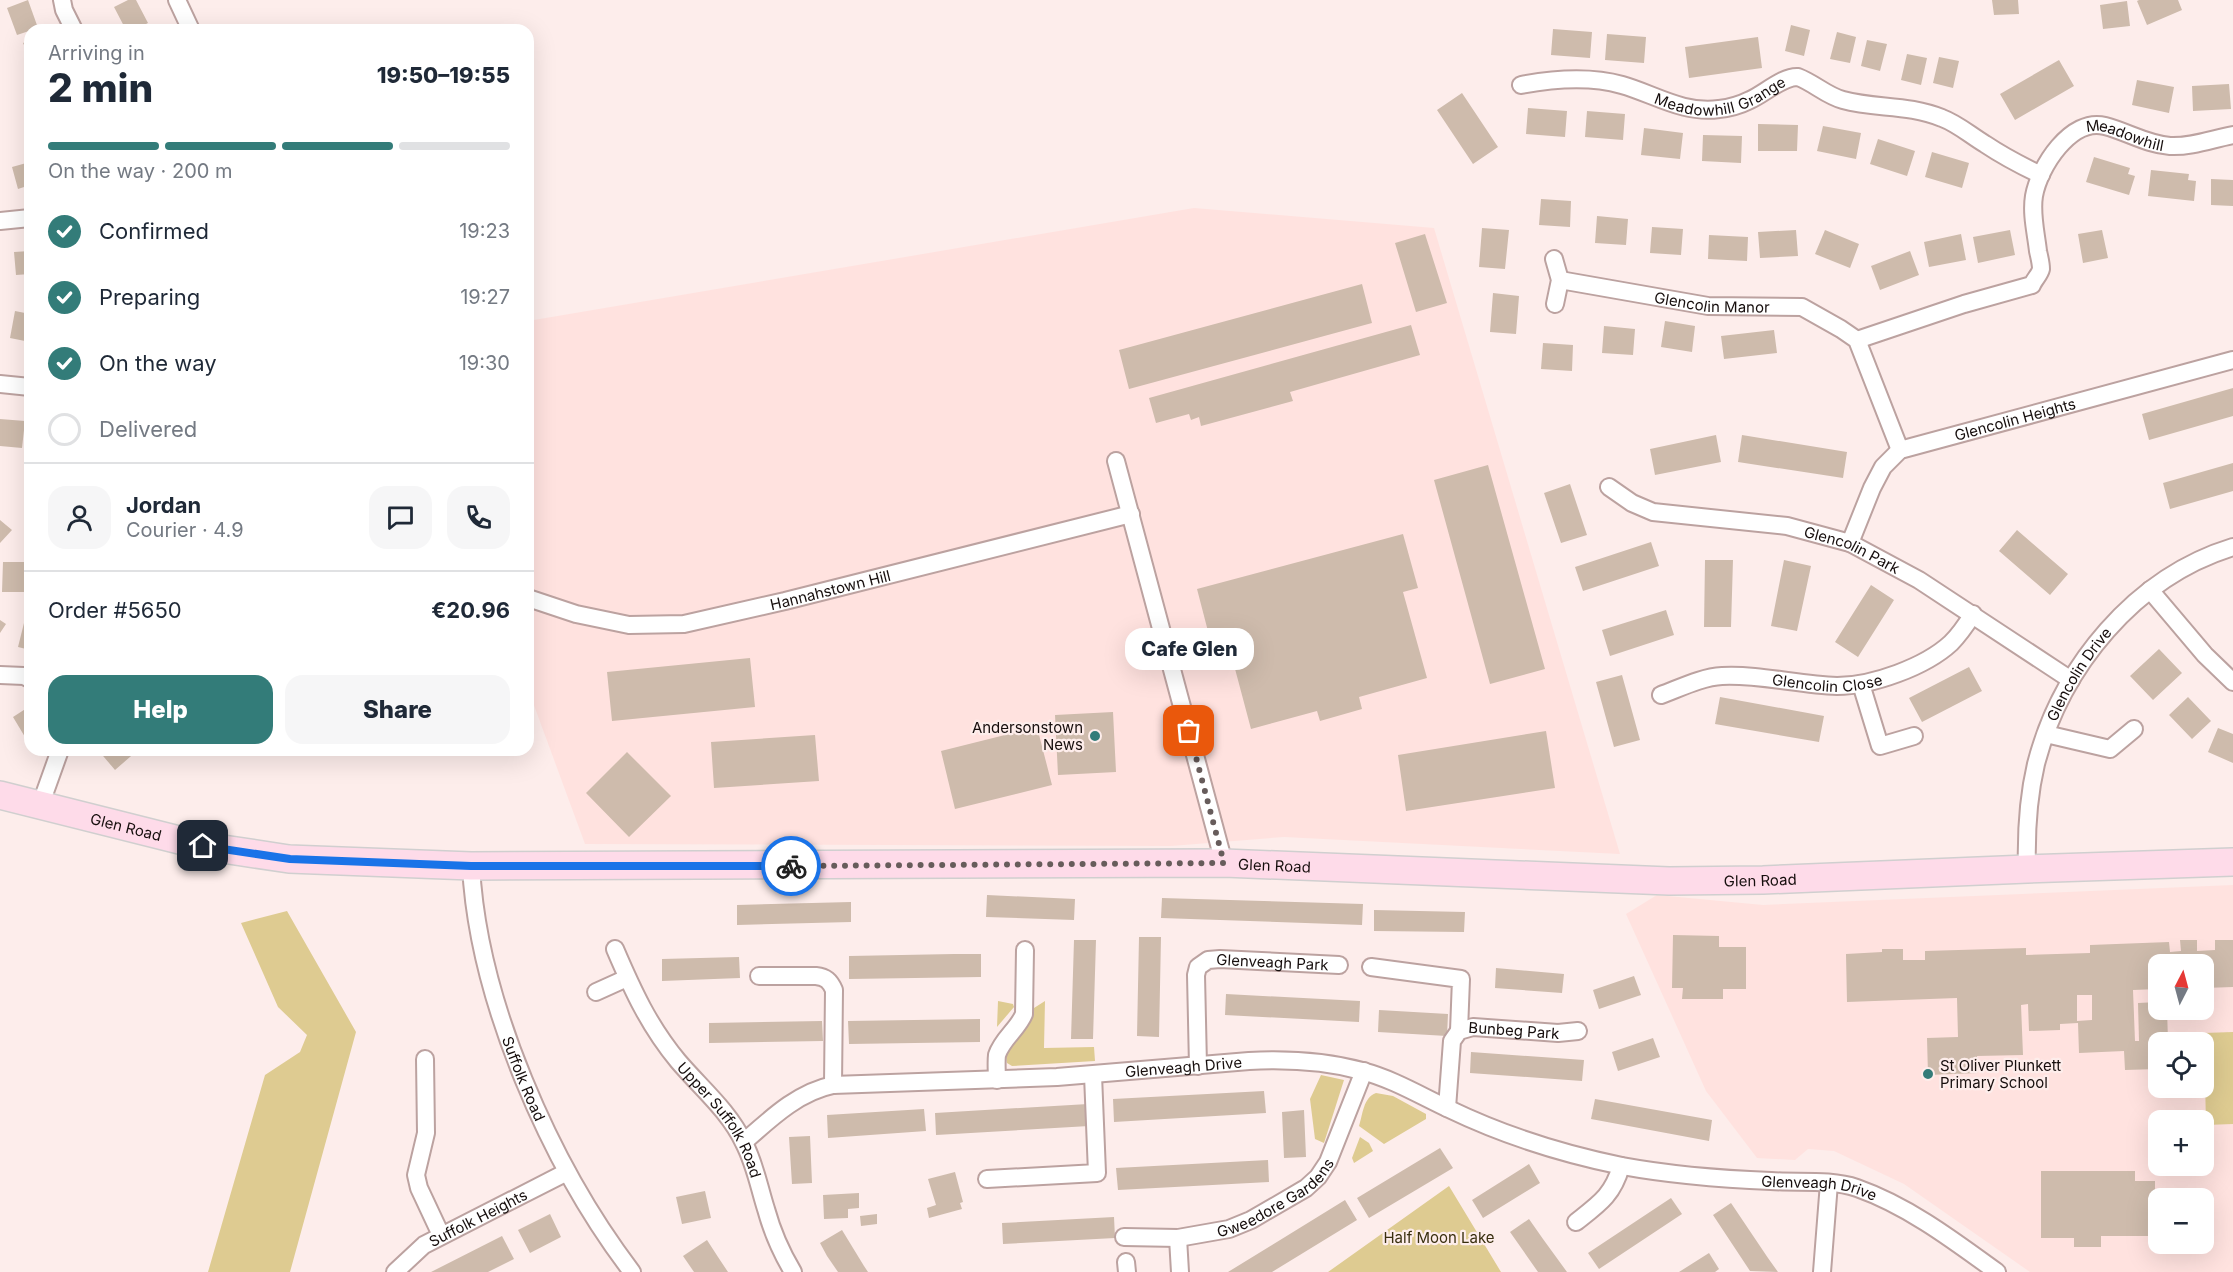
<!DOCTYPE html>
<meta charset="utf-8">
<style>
body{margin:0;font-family:Inter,sans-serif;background:#f6f6f7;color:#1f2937;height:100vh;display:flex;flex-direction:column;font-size:22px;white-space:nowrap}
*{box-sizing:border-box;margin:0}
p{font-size:20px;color:#747a83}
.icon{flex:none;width:33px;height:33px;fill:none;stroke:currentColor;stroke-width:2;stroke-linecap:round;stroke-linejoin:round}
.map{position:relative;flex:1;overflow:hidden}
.details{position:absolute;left:24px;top:24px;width:510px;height:732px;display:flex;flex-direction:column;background:#fff;border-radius:18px;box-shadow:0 6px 24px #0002}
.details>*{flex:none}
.needle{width:39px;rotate:6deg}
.tools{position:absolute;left:2148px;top:954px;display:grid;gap:12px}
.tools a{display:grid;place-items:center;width:66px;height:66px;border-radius:12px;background:#fff;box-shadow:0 6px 24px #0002;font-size:30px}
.pin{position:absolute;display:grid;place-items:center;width:51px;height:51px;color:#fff;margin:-26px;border-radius:12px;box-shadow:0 3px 9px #0006}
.courier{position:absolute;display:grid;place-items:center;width:60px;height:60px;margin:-30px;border:4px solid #1a73e8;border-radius:50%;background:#fff;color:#222;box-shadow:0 2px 8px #0007}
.bubble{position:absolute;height:42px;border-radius:18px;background:#fff;box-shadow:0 6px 24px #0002;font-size:20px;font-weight:800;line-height:42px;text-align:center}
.summary em{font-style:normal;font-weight:800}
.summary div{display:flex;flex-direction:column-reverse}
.summary{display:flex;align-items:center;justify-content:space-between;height:102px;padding:0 24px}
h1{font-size:39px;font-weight:800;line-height:45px}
.bar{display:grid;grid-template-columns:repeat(4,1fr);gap:9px 6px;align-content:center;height:72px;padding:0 24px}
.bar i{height:8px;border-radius:4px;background:#e0e1e3}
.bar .current{background:#337c79}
.bar p{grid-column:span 4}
.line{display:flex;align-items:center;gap:15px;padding:0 24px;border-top:2px solid #e0e1e3}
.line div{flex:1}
.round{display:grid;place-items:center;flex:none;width:63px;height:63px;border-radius:18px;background:#f6f6f7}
ol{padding:0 24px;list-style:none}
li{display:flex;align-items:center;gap:18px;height:66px}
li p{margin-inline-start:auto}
li .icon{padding:6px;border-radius:50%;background:#337c79;color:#fff;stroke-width:4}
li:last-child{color:#747a83}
li i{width:33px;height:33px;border:3px solid #e0e1e3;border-radius:50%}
.action{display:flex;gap:12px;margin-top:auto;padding:12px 24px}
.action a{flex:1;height:69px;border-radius:18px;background:#337c79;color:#fff;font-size:24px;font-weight:800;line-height:69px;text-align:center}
.action a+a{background:#f6f6f7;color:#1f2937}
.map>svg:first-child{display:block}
.built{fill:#ffe2df;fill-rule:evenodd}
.green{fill:#decb91}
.building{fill:#cebbac;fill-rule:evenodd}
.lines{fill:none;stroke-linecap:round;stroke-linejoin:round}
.minor-casing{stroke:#bca2a0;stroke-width:20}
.primary-casing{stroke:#d0cfcf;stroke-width:30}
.minor{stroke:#fff;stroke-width:16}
.primary{stroke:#fedbe9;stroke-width:27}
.done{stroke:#675c5b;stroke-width:6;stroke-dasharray:0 10.8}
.route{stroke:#1a73e8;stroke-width:8}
.poi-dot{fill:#337c79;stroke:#fdedeb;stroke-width:2}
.labels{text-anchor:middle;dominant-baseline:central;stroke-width:4.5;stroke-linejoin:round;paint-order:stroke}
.street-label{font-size:15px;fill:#160e0d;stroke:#fdedeb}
.poi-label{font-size:15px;fill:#160e0d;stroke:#fdedeb;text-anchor:end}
.park-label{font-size:15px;fill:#392f0f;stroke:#fdedeb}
</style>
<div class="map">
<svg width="2233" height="1272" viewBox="0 0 2233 1272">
<rect width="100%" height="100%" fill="#fdedeb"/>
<path class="built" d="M1194,208L1434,228L1620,854L1284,837L1171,846L585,844L528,689V321Z
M2233,885V1272H2030L1904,1184L1834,1151L1808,1149L1795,1160L1757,1158L1706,1091L1626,914L1657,895L1763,905ZM2158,964H2204V1010H2158ZM2158,1042H2204V1088H2158ZM2158,1120H2204V1166H2158ZM2158,1198H2204V1244H2158Z"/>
<path class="green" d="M287,911L356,1032L290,1272H208L265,1075L300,1052L307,1035L278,1007L241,923Z
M998,1001L1013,1004L1014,1007L997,1027Z
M1045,1001L1044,1048L1094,1047L1095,1061L1012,1066L1007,1063L1006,1056L1011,1044L1027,1022L1034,1008Z
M2233,1032V1124L2206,1125L2204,1033Z
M1321,1075L1344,1080L1324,1143L1315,1139L1310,1099Z
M1376,1093L1393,1096L1426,1114V1119L1384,1144L1359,1126C1363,1114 1363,1098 1376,1093Z
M1360,1137L1369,1143L1373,1151L1354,1163L1352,1158Z
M1449,1186L1501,1272H1328Z"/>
<path class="building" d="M28,0L38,28L17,35L7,8Z
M128,0H136L148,23L134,30H126L114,7Z
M1992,0H2018L2019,14L1994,15Z
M2139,0H2178L2182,10L2147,25L2137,1Z
M2127,1L2130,26L2103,29L2100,5Z
M1791,25L1810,30L1804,56L1785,51Z
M1553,29L1592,32L1590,58L1551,55Z
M1837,32L1856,37L1850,63L1830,59Z
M1607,34L1646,37L1644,63L1605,60Z
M1758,37L1762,68L1689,78L1685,47Z
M30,40V57L23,43Z
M1867,40L1887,44L1880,71L1861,66Z
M1907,54L1927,58L1921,85L1901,80Z
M1939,57L1959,61L1953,88L1933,83Z
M2059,60L2074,86L2015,120L2000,94Z
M2137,80L2174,87L2169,113L2132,105Z
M2229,84L2231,109L2193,111L2192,86Z
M1462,93L1498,147L1473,164L1437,110Z
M1528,108L1567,111L1565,137L1526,134Z
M1587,111L1625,114L1623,140L1585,137Z
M1758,124L1798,125L1797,151H1758Z
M1823,126L1861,133L1856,159L1817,151Z
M1644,128L1683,133L1680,159L1641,155Z
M1703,135L1742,136L1741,163L1702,161Z
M1878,139L1915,151L1907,176L1870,164Z
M1932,152L1969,163L1962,188L1925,177Z
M2094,157L2130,168L2128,174L2135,176L2129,195L2086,182Z
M30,162V185L18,189L12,167Z
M2151,170L2189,174L2188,180L2196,181L2194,201L2148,196Z
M2211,179L2233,180V206L2211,205Z
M1541,199L1571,201L1570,227L1539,225Z
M1597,216L1628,219L1626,245L1595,243Z
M1652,227L1683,229L1681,255L1650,253Z
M1482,228L1509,230L1505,269L1479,267Z
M1796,230L1798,256L1760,258L1758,232Z
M1825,230L1859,244L1850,268L1815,254Z
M2010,230L2015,255L1978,263L1973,237Z
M2102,230L2108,258L2083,263L2078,234Z
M1425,234L1447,303L1416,312L1395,243Z
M1961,234L1966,260L1929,267L1924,242Z
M1709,235L1748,237L1747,261L1708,259Z
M30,251V274L16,275L14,252Z
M1910,251L1919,275L1880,290L1871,266Z
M1362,284L1372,323L1129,389L1119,350Z
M1493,293L1519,296L1516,334L1490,332Z
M15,311L30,314V342L10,338Z
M1665,321L1695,326L1692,352L1661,347Z
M1411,325L1420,355L1290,392L1293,401L1201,426L1199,417L1191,420L1189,414L1156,423L1149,398Z
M1604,326L1635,329L1633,355L1602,353Z
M1774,330L1777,353L1724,359L1721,336Z
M1543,343L1573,345L1572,371L1541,369Z
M2233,388V416L2149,440L2142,414Z
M0,419L25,421L22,448L0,446Z
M1716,435L1721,462L1655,475L1650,449Z
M1742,435L1847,452L1843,478L1738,462Z
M2233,463V491L2170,509L2163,483Z
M1488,465L1545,669L1490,684L1434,480Z
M1570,484L1587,535L1561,543L1544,493Z
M0,520L12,530L0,543Z
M2017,530L2068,574L2050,595L1999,551Z
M1403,534L1418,588L1403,592L1427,678L1359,697L1362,709L1320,721L1317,711L1251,729L1226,635L1210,639L1197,589Z
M1651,542L1659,566L1583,591L1575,567Z
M1705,560H1733L1731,627H1704Z
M1784,560L1811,566L1797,631L1771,626Z
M3,562H28L27,592H2Z
M1871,585L1894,600L1858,657L1835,642Z
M1666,610L1674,635L1610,656L1602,630Z
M0,620L6,624L0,633Z
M24,623L30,625V650L18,647Z
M2159,649L2182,673L2153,700L2130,676Z
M750,658L755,707L612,721L607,672Z
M1969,667L1982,691L1922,722L1909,698Z
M1622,675L1640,740L1614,747L1596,682Z
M1720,697L1824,716L1819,742L1715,724Z
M2188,697L2211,721L2192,739L2169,715Z
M30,706V741L28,742L13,717Z
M1113,712L1116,772L1058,775L1055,715Z
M1037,727L1052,785L955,809L941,751Z
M2218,728L2233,734V763L2208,752Z
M1546,731L1555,788L1406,811L1398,755Z
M815,735L819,781L714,788L711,742Z
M98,750H138L115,770Z
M627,752L671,796L629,837L586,793Z
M987,895L1075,899L1074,920L986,917Z
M1162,898L1363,904L1362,925L1161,918Z
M851,902V922L737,925V905Z
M1374,910L1465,912L1464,932L1374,931Z
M1673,935L1719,936V947H1746V989H1723V999H1682L1683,988H1672Z
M1139,937H1161L1159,1037L1137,1036Z
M1074,940H1096L1093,1039H1071Z
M2180,940H2197V951L2215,950V940H2233V987L2204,988V964H2158V989L2133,990L2135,1041H2139L2138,1003L2158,1002V1010H2167L2168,1040H2171V1042H2158V1069L2125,1070L2124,1051L2079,1053L2078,1023L2060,1024V1030L2029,1031L2028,1004L2021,1005L2023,1055L1977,1056L1978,1073L1928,1075L1927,1038L1958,1037L1957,998L1847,1002L1846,954L1882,952V949H1903V960H1925V951L2026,948V955L2090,953V945L2169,942L2170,952L2181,951ZM2077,995H2092V1020L2077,1021Z
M954,954H981V977L849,979V956Z
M739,957L740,978L662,981V959Z
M1496,968L1564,974L1562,993L1495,988Z
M1634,976L1641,995L1599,1009L1593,990Z
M1226,994L1360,1001L1359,1022L1225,1015Z
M1379,1010L1448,1014L1447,1036L1378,1032Z
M980,1019V1042L849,1044L848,1021Z
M822,1021L823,1041L709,1043V1023Z
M1653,1038L1660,1057L1618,1071L1612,1052Z
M1471,1052L1584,1060L1582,1081L1470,1073Z
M1264,1091L1266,1113L1114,1122L1113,1099Z
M1595,1099L1712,1120L1709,1141L1591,1119Z
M1088,1104L1089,1126L936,1135L935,1113Z
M924,1109L926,1131L828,1138L827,1115Z
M1304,1110L1306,1157L1284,1158L1282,1112Z
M810,1136L812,1183L792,1184L789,1137Z
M1440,1148L1453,1168L1369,1218L1357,1198Z
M1268,1160L1269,1182L1118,1190L1116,1168Z
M1529,1164L1540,1183L1483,1218L1472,1200Z
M2041,1171H2135V1181H2155V1236H2101V1247H2074V1238H2041Z
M955,1172L963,1202L960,1203L962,1209L929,1218L927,1208L936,1205L928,1179Z
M705,1191L711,1218L682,1224L676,1197Z
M859,1193V1208L848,1209V1218L824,1219L823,1195Z
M1671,1198L1682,1214L1599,1269L1588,1253Z
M1345,1200L1357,1220L1272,1272H1228Z
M1731,1203L1768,1258L1778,1272L1750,1271L1713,1215Z
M550,1214L561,1237L530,1253L518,1230Z
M877,1214V1224L861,1226L860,1216Z
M1114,1217L1115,1238L1003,1244L1002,1223Z
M1529,1219L1543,1239L1567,1272H1538L1510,1232Z
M842,1230L864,1266L868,1272H838L827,1256L820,1243Z
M502,1236L514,1259L488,1272H431Z
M707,1240L718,1257L728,1272H694L683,1256Z
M1709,1253L1719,1269L1715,1272H1679Z"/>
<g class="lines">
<defs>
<g id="minor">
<path d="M62,0L64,10L74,30"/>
<path d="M177,0L191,30"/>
<path id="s1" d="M1521,85C1553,79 1590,76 1622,85C1654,94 1683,114 1719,109C1729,108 1740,105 1750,100C1764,94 1783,76 1798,77C1814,83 1827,96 1843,100C1876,109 1908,104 1942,118C1958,124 1970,135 1985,144C2003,156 2022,166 2041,175"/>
<path d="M0,221L30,218"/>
<path d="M1554,259L1560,280L1555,304"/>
<path id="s2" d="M1560,280L1708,306L1802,307L1841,329L1857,340L1900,450"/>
<path id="s3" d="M1857,340L1964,304L2032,285C2034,280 2040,274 2041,269C2041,263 2039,256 2038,251C2036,233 2031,214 2034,196C2039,167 2071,117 2105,126C2128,132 2146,144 2170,146C2192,147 2212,139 2233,135"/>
<path d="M0,384L30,387"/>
<path d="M1116,461L1224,863"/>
<path id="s4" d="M1609,487L1632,503L1653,512L1787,526L1850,543L1919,580L2071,680"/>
<path id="s5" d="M1850,543L1872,488L1883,467L1900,450L2233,360"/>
<path d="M2150,590L2205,655L2233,682"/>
<path id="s6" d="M528,598L576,614L629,625L684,624L785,601L1131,514"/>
<path d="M0,675L24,676L30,679"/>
<path d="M1861,684L1880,746L1914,736"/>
<path id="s7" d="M1661,695C1680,688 1702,677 1722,676C1760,674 1799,685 1837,686C1872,686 1925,667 1951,643C1960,634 1966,625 1973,614"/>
<path d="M2046,734L2110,749L2134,729"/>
<path d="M40,806L60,750"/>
<path id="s8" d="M471,866C478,1001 551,1166 632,1272"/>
<path id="s9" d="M2027,869C2026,834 2028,798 2036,764C2061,667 2135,577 2233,547"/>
<path id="s10" d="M615,949C633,991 649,1026 678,1061C701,1088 729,1111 744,1143C755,1164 759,1187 766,1209C772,1231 781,1252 793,1272"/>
<path d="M1371,967L1461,979L1459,1031"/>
<path d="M759,976H816C826,977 830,981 834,990L833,1085"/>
<path d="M596,992L627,978"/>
<path d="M425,1059L426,1133L416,1175L419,1188L441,1235"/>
<path id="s11" d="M1198,1066L1196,975L1198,967L1208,960L1220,959L1339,965"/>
<path d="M997,1080C997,1072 996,1063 997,1055C1002,1039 1018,1029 1024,1014L1025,950"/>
<path id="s12" d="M1447,1108L1452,1041L1459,1031L1473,1027L1558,1033L1578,1031"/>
<path id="s13" d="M744,1142C770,1119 798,1092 833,1085L1057,1077L1249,1061C1288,1059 1325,1061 1362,1071C1393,1079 1421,1096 1449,1109C1503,1135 1563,1154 1622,1166C1671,1175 1721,1179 1771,1181C1799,1183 1830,1179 1857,1188C1908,1206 1953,1240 1997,1272"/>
<path d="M987,1179L1097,1173L1093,1075"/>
<path d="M1576,1222C1599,1204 1613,1195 1621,1166"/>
<path id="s14" d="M1124,1237L1178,1238L1229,1229L1251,1220L1306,1188L1318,1177L1328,1162L1364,1071"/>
<path d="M1178,1238L1180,1272"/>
<path d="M1126,1262L1127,1272"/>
<path id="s15" d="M395,1272L424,1245L567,1172"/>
<path d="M1822,1272L1829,1183"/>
</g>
<g id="primary">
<path id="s16" d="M0,795L203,846L289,859L471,866L1224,863L1669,881L1763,880L2027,869L2233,862"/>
</g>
</defs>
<use href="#minor" class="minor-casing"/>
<use href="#primary" class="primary-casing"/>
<use href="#minor" class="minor"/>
<use href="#primary" class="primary"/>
</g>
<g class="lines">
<path class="done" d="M791,866L1224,863L1189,731"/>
<path class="route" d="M203,846L290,859L471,866H791"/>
</g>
<g class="poi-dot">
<circle cx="1095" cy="736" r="6"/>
<circle cx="1928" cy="1074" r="6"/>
</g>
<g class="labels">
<g class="street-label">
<text stroke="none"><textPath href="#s1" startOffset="206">Meadowhill Grange</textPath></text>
<text stroke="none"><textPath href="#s3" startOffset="406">Meadowhill</textPath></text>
<text stroke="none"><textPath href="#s2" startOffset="154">Glencolin Manor</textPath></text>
<text stroke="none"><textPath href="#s5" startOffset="226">Glencolin Heights</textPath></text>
<text stroke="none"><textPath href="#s4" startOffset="255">Glencolin Park</textPath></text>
<text stroke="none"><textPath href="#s6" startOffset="310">Hannahstown Hill</textPath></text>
<text stroke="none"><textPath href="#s9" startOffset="206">Glencolin Drive</textPath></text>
<text stroke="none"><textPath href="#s7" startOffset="170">Glencolin Close</textPath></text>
<text stroke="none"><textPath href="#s16" startOffset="130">Glen Road</textPath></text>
<text stroke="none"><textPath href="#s16" startOffset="1282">Glen Road</textPath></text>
<text stroke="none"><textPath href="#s16" startOffset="1768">Glen Road</textPath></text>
<text stroke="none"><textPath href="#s11" startOffset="176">Glenveagh Park</textPath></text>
<text stroke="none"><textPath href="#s12" startOffset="135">Bunbeg Park</textPath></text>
<text stroke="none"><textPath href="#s13" startOffset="458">Glenveagh Drive</textPath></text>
<text stroke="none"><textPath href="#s8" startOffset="220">Suffolk Road</textPath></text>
<text stroke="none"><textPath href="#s10" startOffset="202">Upper Suffolk Road</textPath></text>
<text stroke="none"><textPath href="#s13" startOffset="1114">Glenveagh Drive</textPath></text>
<text stroke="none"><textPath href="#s14" startOffset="162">Gweedore Gardens</textPath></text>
<text stroke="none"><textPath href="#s15" startOffset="100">Suffolk Heights</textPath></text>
</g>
<g class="poi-label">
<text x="1083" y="727">Andersonstown<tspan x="1083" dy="17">News</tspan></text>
<text x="1940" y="1065" text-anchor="start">St Oliver Plunkett<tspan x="1940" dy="17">Primary School</tspan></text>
</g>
<g class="park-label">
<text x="1439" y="1237">Half Moon Lake</text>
</g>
</g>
</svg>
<div class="tools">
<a><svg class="needle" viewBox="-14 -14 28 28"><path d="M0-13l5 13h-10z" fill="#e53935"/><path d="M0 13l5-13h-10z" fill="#747a83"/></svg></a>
<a><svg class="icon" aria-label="locate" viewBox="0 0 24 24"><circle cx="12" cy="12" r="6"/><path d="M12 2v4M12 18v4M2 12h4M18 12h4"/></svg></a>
<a>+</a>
<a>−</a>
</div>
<div class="pin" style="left:1189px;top:731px;background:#ea580c"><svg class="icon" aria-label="bag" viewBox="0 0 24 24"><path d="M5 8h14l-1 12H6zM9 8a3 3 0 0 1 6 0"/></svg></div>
<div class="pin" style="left:203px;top:846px;background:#1f2937"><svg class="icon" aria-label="home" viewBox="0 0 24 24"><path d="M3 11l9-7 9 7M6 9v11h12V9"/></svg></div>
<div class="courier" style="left:791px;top:866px"><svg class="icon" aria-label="bike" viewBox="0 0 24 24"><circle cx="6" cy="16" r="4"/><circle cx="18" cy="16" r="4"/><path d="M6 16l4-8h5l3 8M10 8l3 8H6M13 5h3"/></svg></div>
<div class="bubble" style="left:1125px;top:628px;width:129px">Cafe Glen</div>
<section class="details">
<div class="summary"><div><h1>2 min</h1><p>Arriving in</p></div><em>19:50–19:55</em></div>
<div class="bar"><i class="current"></i><i class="current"></i><i class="current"></i><i></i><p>On the way · 200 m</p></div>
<ol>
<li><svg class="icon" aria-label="check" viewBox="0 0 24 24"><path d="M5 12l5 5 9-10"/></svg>Confirmed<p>19:23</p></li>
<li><svg class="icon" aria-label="check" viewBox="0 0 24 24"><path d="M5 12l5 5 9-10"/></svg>Preparing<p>19:27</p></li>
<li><svg class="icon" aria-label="check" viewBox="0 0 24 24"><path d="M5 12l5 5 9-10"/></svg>On the way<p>19:30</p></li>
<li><i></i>Delivered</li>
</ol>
<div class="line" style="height:108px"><a class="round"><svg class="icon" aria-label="person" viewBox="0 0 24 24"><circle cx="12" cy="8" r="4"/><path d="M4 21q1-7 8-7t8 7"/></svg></a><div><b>Jordan</b><p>Courier · 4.9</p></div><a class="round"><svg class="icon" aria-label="chat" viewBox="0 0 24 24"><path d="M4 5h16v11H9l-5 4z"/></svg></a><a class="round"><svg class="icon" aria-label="phone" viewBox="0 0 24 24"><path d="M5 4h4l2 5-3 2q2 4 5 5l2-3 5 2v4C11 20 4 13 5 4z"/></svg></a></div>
<div class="line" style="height:78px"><div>Order #5650</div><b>€20.96</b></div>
<div class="action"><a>Help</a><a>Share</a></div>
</section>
</div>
